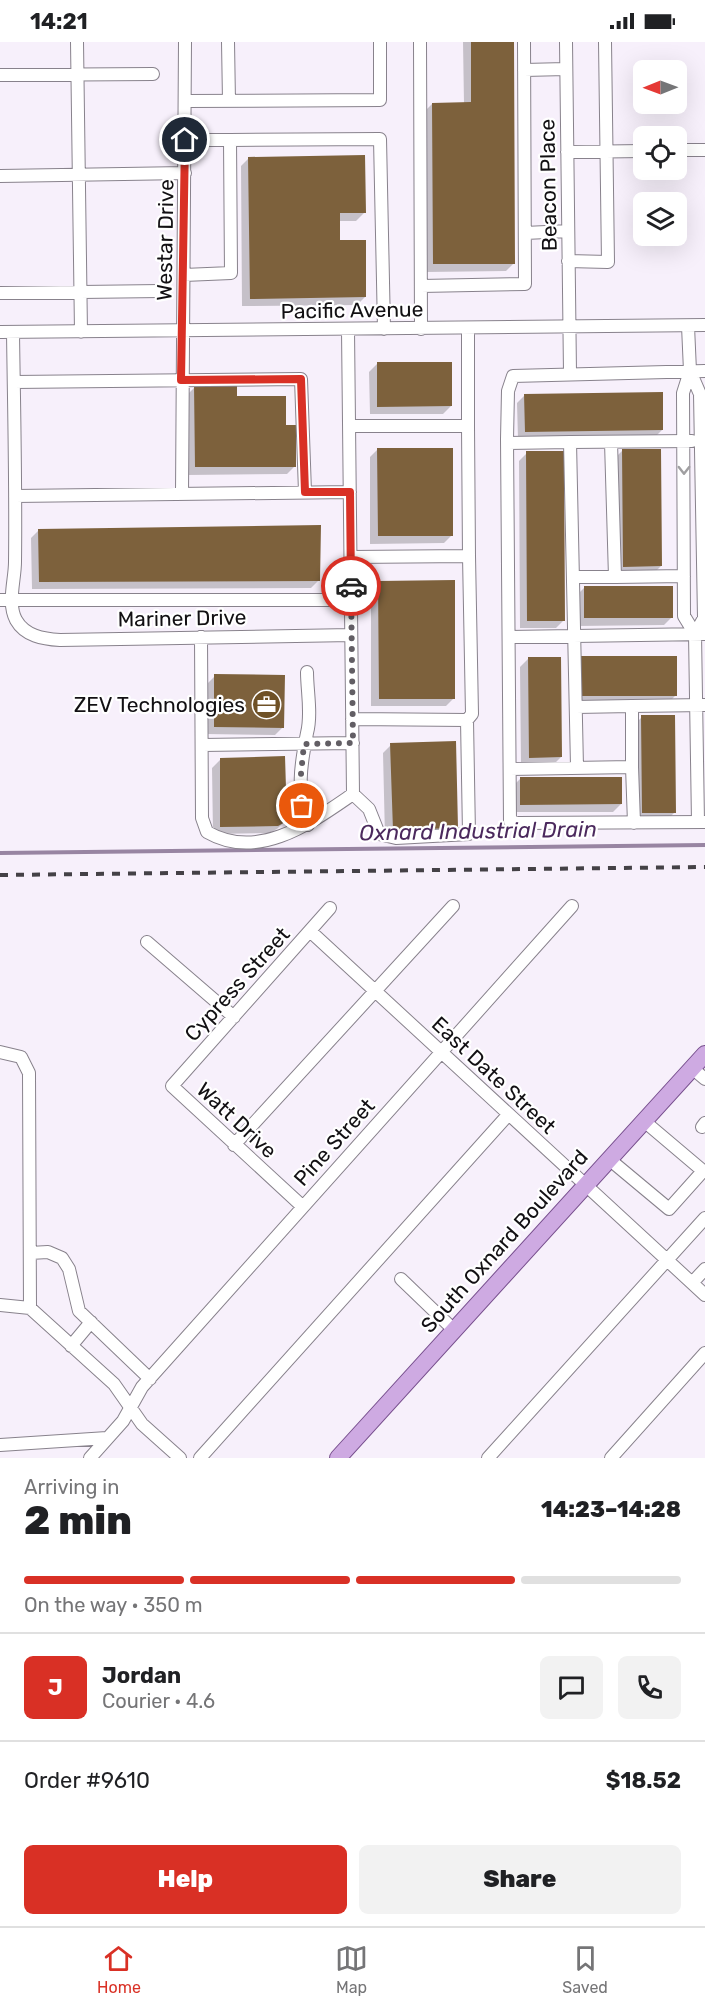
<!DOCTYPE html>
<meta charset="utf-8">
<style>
body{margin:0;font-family:Rubik,sans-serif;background:#f2f2f2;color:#202124;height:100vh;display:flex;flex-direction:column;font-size:22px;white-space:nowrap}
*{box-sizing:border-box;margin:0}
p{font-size:20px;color:#757577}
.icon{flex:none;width:33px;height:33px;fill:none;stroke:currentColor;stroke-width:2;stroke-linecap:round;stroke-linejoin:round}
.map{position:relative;height:1416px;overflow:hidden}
.sheet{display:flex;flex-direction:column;background:#fff;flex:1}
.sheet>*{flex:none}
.needle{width:39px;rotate:269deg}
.tools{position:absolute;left:633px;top:18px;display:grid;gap:12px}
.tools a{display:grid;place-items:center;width:54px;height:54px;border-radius:9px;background:#fff;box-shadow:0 6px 24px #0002;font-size:30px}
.pin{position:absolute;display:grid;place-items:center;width:51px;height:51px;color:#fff;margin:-26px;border:3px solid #fff;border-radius:50%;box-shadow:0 2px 6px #0007}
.courier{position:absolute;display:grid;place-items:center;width:60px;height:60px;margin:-30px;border:4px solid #d93025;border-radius:50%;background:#fff;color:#222;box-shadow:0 2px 8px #0007}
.head em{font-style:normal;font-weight:800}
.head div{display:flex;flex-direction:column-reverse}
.head{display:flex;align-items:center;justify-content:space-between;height:102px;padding:0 24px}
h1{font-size:39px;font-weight:800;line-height:45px}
.bar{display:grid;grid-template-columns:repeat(4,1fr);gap:9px 6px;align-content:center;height:72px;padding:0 24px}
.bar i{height:8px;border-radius:4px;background:#e0e0e0}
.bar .on{background:#d93025}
.bar p{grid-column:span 4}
.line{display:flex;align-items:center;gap:15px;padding:0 24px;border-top:2px solid #e0e0e0}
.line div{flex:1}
.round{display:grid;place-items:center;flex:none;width:63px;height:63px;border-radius:9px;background:#f2f2f2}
.cta{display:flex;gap:12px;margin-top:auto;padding:12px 24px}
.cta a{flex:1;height:69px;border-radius:9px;background:#d93025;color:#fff;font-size:24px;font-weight:800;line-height:69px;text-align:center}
.cta a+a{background:#f2f2f2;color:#202124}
.status{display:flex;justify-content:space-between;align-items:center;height:42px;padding:0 30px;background:#fff;direction:ltr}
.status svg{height:16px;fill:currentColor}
.dock{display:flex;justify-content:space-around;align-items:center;height:84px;border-top:2px solid #e0e0e0;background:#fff;font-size:16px;color:#757577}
.dock a{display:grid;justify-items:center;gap:3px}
.dock .on{color:#d93025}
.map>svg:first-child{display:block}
.shadow{fill:#0003}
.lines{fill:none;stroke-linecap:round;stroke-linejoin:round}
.stream{stroke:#9885a2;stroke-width:4}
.building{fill:#7d613c}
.minor-casing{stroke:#88828c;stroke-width:14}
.major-casing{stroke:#774f8d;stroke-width:18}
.minor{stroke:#fff;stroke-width:12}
.major{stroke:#ceaae2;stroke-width:16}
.rail{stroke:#444146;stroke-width:4;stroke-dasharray:8 8;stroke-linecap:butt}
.oneway{stroke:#a09fa1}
.done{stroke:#625e64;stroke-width:6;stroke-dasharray:0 10.8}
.route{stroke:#d93025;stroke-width:8}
.labels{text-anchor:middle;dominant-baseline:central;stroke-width:4.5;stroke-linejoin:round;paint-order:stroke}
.street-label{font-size:21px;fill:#121013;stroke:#fff}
.poi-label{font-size:21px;fill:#121013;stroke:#fff;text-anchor:end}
.water-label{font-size:22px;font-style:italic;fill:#4b295d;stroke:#fff}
</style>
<div class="status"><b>14:21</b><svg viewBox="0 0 49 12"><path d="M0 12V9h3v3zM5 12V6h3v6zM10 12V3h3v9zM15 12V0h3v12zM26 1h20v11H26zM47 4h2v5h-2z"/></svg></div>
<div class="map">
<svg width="705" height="1416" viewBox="0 0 705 1416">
<rect width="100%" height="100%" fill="#f7f0fb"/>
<path class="shadow" d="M463,0H512L514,221L506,229L426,230L424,70L432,62H464Z
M249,116L364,171L356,179H338V199L365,255L357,263L242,264L241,124Z
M377,322L451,364L443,372H370L369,330Z
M195,345L236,356L285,385L295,424L287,432L187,433V353Z
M525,353L662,388L654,396L518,397L517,361Z
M378,407L452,493L444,501L370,502V415Z
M623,408L661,524L653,532H616L615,416Z
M527,411L564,578L556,586H520L519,419Z
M39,488L319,538L311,546L32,547L31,496Z
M379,540L454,656L446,664H371V548Z
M584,546L672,575L664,583L577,584L576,554Z
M582,616L676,653L668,661L574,662V624Z
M528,617L561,715L553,723H521L520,625Z
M215,634L283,685L275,693L206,692L207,642Z
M642,675L675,770L667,778H635L634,683Z
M391,703L457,785L449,793L385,795L383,711Z
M220,718L285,779L277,787L269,791L213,792L212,726Z
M520,737L621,762L613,770H512V745Z"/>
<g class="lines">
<path class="stream" d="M0,811L705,803"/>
</g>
<path class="building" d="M471,0H514L515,222H433L432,61L471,60Z
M365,113L366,171H340V198H366V255L250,257L248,115Z
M377,320H452V364L377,365Z
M194,343H237V354H286V383H296V425H195Z
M663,350V388L525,390L524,352Z
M377,406H453V494H378Z
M622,407H661L662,524L623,525Z
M526,409H564L565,579H527Z
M321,483L320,539L39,540L38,487Z
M455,538V657H379L378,539Z
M584,544H673V576H584Z
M581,614H677V654H581Z
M528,615H561L562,715L529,716Z
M214,632L285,633L284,686L214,685Z
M641,673H675L676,771H642Z
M456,699L458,786L393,788L390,701Z
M285,714L287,779L278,784L220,785V716Z
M520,735H622V762L520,763Z"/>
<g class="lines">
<defs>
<path id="minor" d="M77,0L81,290
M228,0L229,59
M420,0L421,287
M566,0L570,331
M524,28L566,27
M0,33L153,32
M185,59L380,58V0
M185,98H230
M676,108H705
M567,110L644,109
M0,134L185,131
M525,191L568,189
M568,219L608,220L605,0
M184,233L231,231L230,98L380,97L384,287
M421,244L525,242L524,0
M0,251L161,249
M688,284L690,329L683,351L684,574L695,592L704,576L700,352L690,329
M348,288L353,752
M0,290L705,283
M13,290C14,367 16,443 15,520C15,538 7,561 16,578C25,594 43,597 60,598L351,593
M705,329L513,334L508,349L507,397L510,779L518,781L705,780
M14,340L301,337L305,450
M350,384H468L469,514
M468,384V286
M570,400L692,399
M508,401L570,400L577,725
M182,452L185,0
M15,454L350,450
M351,515L469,514L472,672L467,678L352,677
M573,535H615L611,400
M615,535L684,534
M0,558H351
M695,592L698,780
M201,595L202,776L207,790C259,820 312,780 353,752
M509,595L705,592
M307,630C307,649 312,672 307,691C300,726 297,747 308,783
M576,665L632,664
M202,703L353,701
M632,725V664L705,663
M510,727L632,725L634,781
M353,752L369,767L379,792L396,796L469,792L467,678
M310,889L705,1253
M147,900L234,975
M0,1010L21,1015L29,1031L30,1266
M692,1026L705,1037
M702,1085L705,1081
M234,1103L453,864
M609,1117L669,1167L703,1129L644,1079
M302,1164L172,1044L330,866
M30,1211L48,1210L62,1216L69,1227L79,1269L150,1337
M401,1237L454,1288
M692,1241L705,1227
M0,1263L30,1266L114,1342L142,1382L180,1416
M71,1304L91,1280
M0,1403L107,1396
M90,1416L123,1379L142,1345L572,864
M200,1416L508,1073
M488,1416L705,1176
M611,1416L705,1311"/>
<path id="major" d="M338,1416L705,1012"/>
</defs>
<use href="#minor" class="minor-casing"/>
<use href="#major" class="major-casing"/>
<use href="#minor" class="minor"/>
<use href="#major" class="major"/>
<path class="rail" d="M0,833L705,825"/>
</g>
<defs><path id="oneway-chevron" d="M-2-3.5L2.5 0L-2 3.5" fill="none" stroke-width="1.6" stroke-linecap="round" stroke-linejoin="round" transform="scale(1.5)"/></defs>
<use class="oneway" href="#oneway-chevron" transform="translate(684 428) rotate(90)"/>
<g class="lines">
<path class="done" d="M302,764L300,742L304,702L353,701L351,544"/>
<path class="route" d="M185,98L181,338L301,337L305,450H350L351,544"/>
</g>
<defs>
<symbol id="office-disc" viewBox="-11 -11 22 22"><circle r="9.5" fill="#6f5126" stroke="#fff"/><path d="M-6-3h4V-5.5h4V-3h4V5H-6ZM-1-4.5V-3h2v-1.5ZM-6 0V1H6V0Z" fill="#fff"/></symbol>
</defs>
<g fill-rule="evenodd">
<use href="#office-disc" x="250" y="646" width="33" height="33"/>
</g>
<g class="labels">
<g class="street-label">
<text transform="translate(548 143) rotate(-91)">Beacon Place</text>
<text transform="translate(165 198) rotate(-89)">Westar Drive</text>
<text transform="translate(352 268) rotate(-1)">Pacific Avenue</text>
<text transform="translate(182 576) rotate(-1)">Mariner Drive</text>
<text transform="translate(237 942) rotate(-48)">Cypress Street</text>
<text transform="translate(494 1033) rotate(43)">East Date Street</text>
<text transform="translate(237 1078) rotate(43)">Watt Drive</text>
<text transform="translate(334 1100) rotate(-48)">Pine Street</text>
<text transform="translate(504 1199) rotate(-48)">South Oxnard Boulevard</text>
</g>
<g class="poi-label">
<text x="245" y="662">ZEV Technologies</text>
</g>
<g class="water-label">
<text transform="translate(478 789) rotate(-1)">Oxnard Industrial Drain</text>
</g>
</g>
</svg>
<div class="tools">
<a><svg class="needle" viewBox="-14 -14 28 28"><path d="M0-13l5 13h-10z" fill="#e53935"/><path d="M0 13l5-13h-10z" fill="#757577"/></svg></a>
<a><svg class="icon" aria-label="locate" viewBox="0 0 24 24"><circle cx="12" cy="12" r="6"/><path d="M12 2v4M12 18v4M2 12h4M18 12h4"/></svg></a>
<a><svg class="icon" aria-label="layers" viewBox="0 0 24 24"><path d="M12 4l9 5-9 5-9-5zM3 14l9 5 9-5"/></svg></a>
</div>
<div class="pin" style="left:302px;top:764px;background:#ea580c"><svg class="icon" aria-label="bag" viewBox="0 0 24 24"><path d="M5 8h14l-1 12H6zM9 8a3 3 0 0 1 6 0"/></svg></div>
<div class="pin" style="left:185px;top:98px;background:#1f2937"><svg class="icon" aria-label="home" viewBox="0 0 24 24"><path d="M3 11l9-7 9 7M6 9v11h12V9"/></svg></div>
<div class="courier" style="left:351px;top:544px"><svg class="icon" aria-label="car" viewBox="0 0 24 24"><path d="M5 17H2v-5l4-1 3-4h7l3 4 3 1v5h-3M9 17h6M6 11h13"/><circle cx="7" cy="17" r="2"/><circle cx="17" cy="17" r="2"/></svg></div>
</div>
<section class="sheet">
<div class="head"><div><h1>2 min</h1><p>Arriving in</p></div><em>14:23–14:28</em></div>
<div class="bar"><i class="on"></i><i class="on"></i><i class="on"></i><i></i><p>On the way · 350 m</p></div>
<div class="line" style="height:108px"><b class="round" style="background:#d93025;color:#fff">J</b><div><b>Jordan</b><p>Courier · 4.6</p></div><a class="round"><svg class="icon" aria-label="chat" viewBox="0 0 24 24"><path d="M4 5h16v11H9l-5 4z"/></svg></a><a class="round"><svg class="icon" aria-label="phone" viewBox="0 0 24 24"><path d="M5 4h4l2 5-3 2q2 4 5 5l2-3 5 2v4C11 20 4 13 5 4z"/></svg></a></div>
<div class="line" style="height:78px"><div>Order #9610</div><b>$18.52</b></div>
<div class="cta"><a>Help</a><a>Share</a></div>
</section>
<nav class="dock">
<a class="on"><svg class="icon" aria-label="home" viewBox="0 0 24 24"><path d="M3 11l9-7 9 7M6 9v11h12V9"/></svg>Home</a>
<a><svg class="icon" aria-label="map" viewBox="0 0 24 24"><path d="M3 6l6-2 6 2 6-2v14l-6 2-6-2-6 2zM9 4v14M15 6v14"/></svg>Map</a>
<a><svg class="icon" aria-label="saved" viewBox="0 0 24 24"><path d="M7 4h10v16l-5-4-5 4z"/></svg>Saved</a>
</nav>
